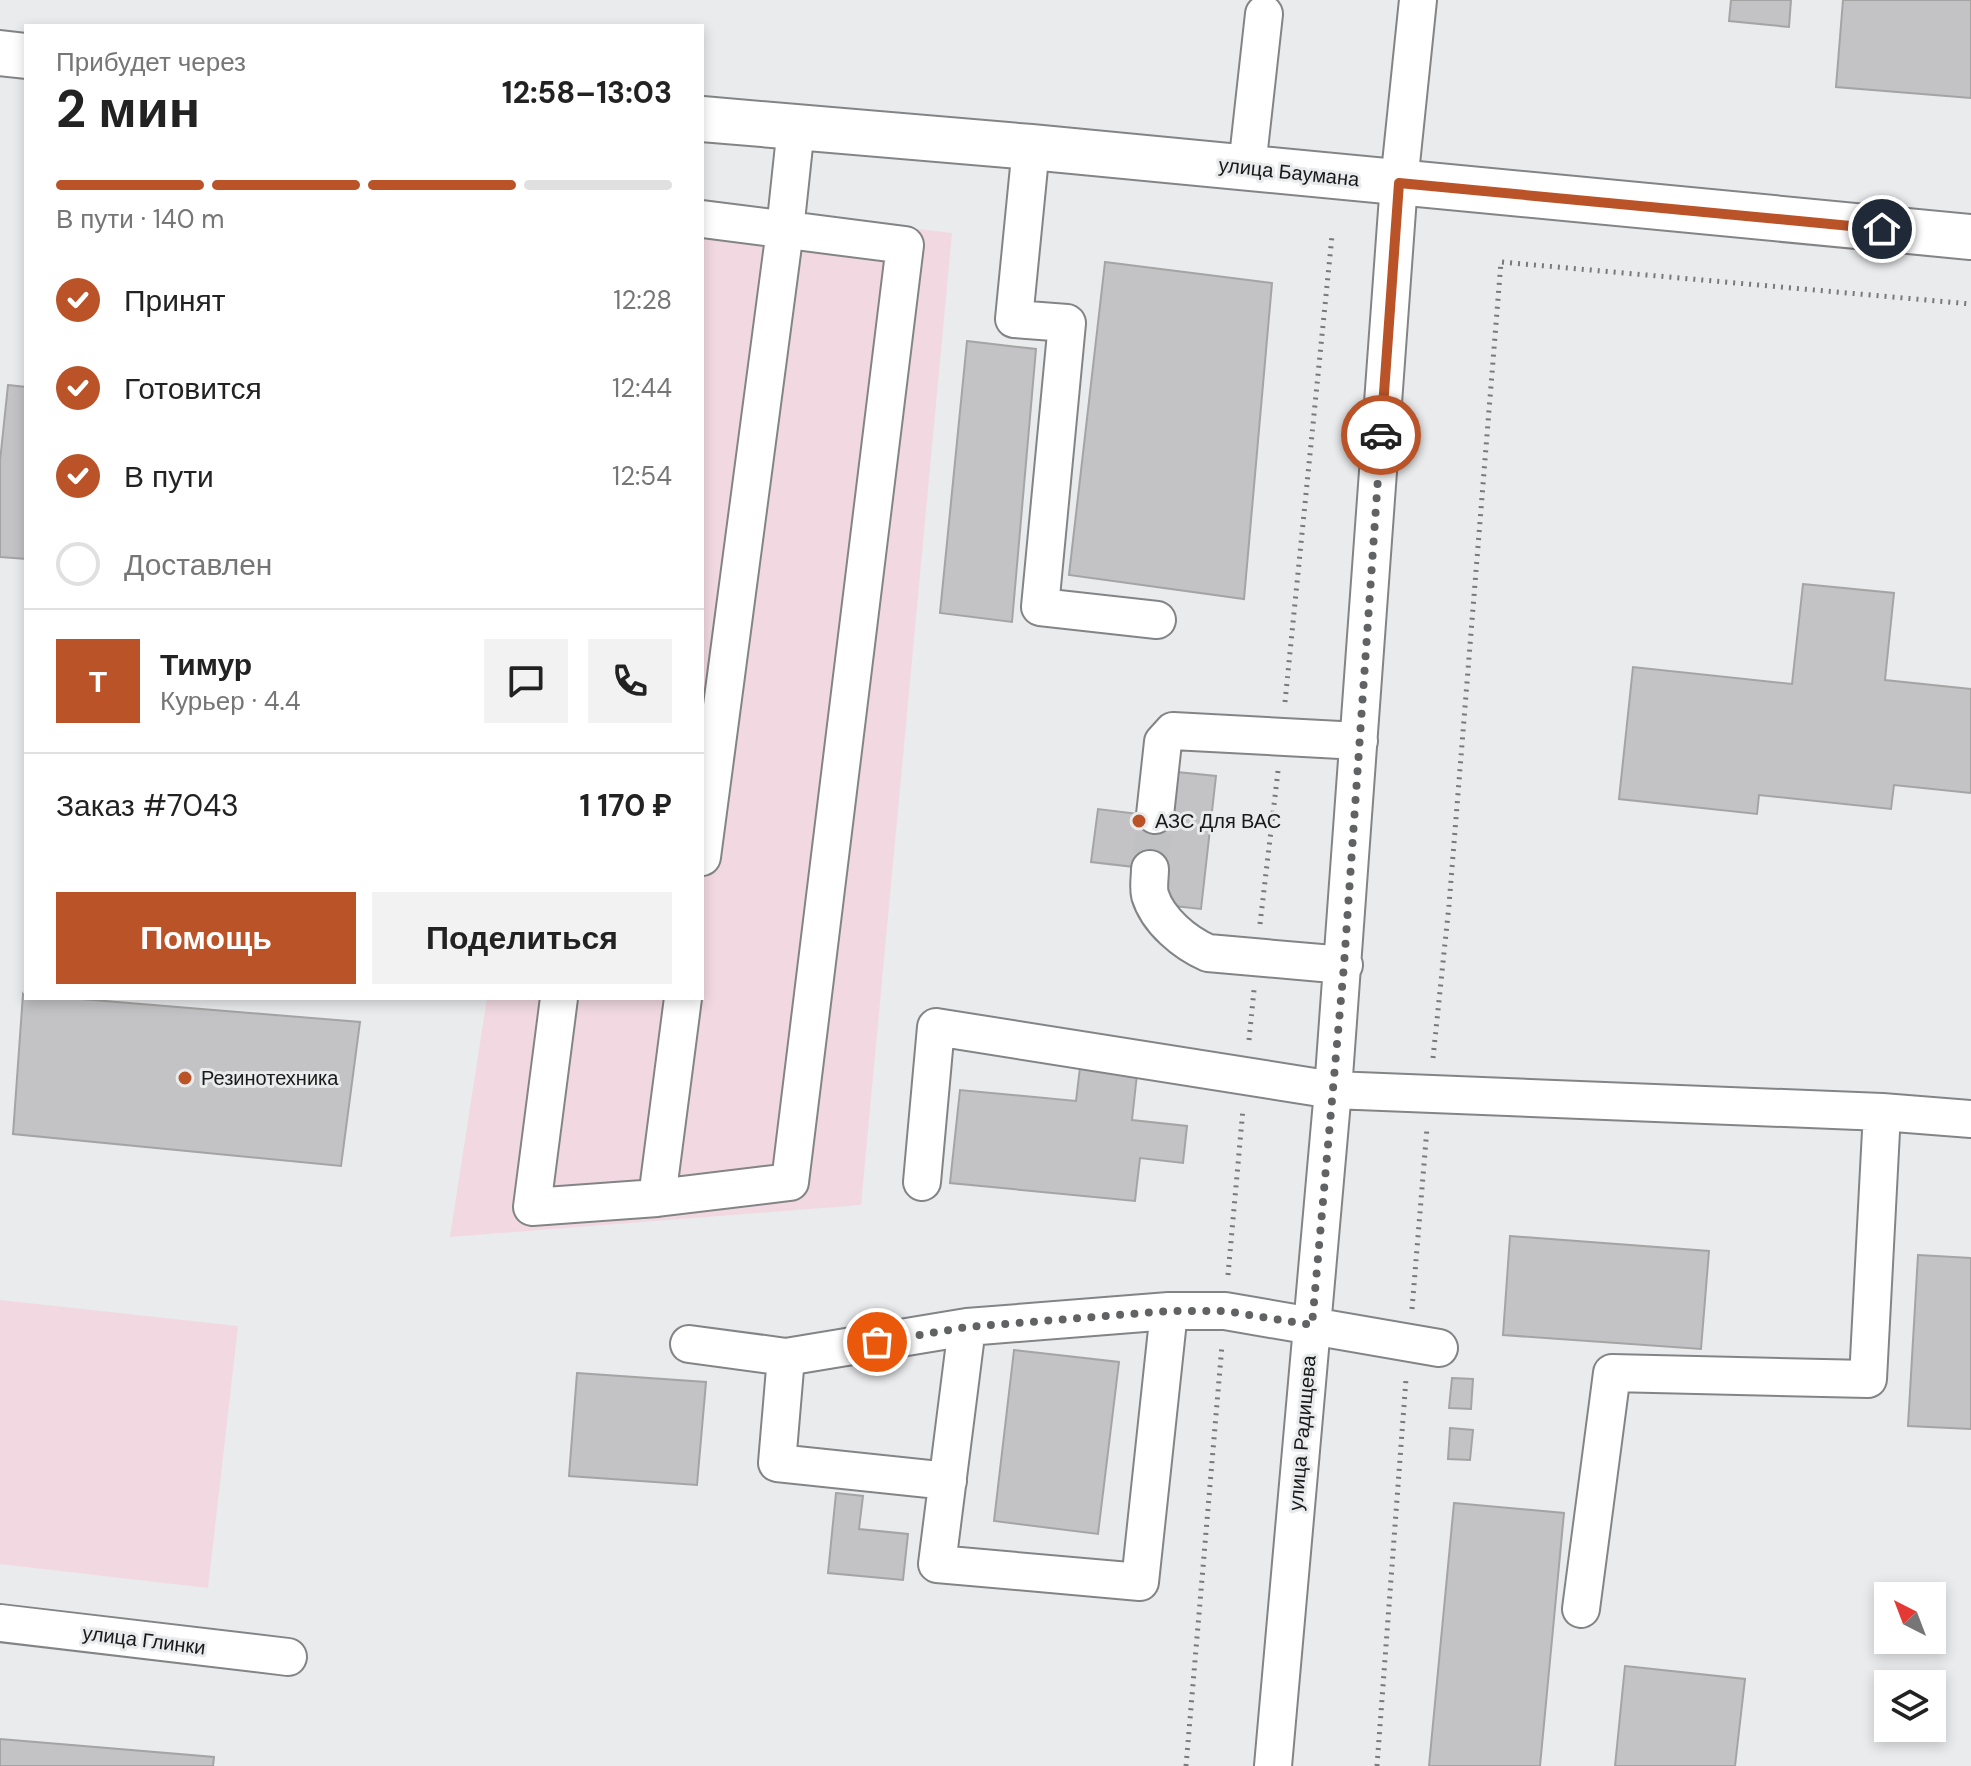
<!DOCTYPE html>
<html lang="ru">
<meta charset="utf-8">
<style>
body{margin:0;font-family:"DM Sans",sans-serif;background:#f2f2f2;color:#222;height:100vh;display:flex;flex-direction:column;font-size:30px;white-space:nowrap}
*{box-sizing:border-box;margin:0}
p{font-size:26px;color:#767676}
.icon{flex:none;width:44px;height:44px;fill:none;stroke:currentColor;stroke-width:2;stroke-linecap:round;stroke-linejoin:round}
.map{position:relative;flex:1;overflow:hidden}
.panel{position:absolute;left:24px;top:24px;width:680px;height:976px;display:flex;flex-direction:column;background:#fff;border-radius:0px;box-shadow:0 4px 12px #0003}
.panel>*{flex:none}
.needle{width:52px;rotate:318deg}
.tools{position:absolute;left:1874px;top:1582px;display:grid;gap:16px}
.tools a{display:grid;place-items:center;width:72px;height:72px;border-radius:0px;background:#fff;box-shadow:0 4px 12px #0003;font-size:40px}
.pin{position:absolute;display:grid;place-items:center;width:68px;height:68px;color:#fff;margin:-34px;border:4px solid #fff;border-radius:50%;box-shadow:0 2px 8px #0007}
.courier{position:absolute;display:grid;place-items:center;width:80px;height:80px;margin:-40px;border:6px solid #ba5428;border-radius:50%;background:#fff;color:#222;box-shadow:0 2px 10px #0007}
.headline em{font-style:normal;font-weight:700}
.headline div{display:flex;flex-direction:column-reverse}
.headline{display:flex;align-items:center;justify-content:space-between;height:136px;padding:0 32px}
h1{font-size:52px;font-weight:700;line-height:60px}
.bar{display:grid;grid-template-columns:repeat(4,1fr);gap:12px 8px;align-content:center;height:96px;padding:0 32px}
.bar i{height:10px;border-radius:6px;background:#e0e0e0}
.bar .on{background:#ba5428}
.bar p{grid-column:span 4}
.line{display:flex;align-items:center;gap:20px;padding:0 32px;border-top:2px solid #e0e0e0}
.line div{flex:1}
.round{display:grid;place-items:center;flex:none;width:84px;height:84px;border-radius:0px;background:#f2f2f2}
ol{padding:0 32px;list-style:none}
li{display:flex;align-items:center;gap:24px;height:88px}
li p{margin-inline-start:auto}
li .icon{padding:8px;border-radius:50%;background:#ba5428;color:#fff;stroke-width:4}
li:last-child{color:#767676}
li i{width:44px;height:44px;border:4px solid #e0e0e0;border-radius:50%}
.primary-button{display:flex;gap:16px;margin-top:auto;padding:16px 32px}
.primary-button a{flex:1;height:92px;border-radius:0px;background:#ba5428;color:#fff;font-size:32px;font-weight:700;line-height:92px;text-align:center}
.primary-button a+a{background:#f2f2f2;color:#222}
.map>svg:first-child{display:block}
.industrial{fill:#f2d9e1}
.building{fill:#c3c2c4;stroke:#a5a4a5;stroke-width:2}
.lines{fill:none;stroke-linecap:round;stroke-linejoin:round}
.minor-tunnel{stroke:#bfc1c2;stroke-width:36;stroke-dasharray:36 18;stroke-linecap:butt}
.minor-casing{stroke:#838486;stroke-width:40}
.major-casing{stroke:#838486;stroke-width:48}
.path{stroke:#787a7a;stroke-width:5;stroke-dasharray:2 6;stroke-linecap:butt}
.minor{stroke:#fff;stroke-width:36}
.major{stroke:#fff;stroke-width:44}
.done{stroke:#616263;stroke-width:8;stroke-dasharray:0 14.4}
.route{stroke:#ba5428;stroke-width:10}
.poi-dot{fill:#ba5428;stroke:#e9ebec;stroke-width:3}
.labels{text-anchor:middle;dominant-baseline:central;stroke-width:6;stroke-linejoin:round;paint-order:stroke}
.street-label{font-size:20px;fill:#181919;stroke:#e9ebec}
.poi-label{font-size:20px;fill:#181919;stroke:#e9ebec;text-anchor:start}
</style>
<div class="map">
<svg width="1971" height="1766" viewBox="0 0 1971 1766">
<rect width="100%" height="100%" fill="#e9ebec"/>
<path class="industrial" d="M702,204L952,233L861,1205L450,1237L487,998H702Z
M0,1300L238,1326L208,1588L0,1564Z"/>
<path class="building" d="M1731,0H1791L1789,27L1729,21Z
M1843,0H1971V98L1836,87Z
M1105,262L1272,283L1244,599L1069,575Z
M967,341L1036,349L1012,622L940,613Z
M8,385L26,387V559L0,557V461Z
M1803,584L1894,593L1885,680L1971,689V793L1894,785L1891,809L1759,795L1757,814L1619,799L1633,667L1792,684Z
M1177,772L1216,776L1201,909L1165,905L1169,871L1091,862L1098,809L1171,818Z
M23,994L26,998H69L360,1022L341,1166L13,1134Z
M1081,1059L1138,1065L1132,1120L1187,1126L1183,1163L1140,1158L1135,1201L950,1183L960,1090L1076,1101Z
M1510,1236L1709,1251L1701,1349L1503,1335Z
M1918,1255L1971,1258V1429L1908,1426Z
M1014,1350L1119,1362L1098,1534L994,1521Z
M577,1373L706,1382L697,1485L569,1476Z
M1452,1378L1473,1379L1471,1409L1449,1408Z
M1450,1428L1473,1430L1470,1460L1448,1459Z
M836,1493L863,1496L859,1529L908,1534L903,1580L828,1573Z
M1454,1503L1564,1513L1540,1766H1429Z
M1625,1666L1745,1679L1735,1766H1615Z
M0,1739L214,1757L213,1766H0Z"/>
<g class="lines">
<path class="minor-tunnel" d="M1150,869L1155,815"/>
<defs>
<path id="minor" d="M1031,147L1014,319L1067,323L1040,607L1157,620
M1247,167L1264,14
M1155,815L1163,742L1173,731L1359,741
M702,857L785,230L796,127
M1150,869C1150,877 1148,887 1150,895C1158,921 1185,943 1208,953L1344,965
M559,998L532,1207L657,1198
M683,998L657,1198L790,1182L905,245L702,219
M922,1182L936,1027L1333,1090L1882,1112L1971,1119
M1169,1311L1140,1582L937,1564L967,1327L1169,1311H1225L1439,1348
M689,1344L786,1357L777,1463L948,1481
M786,1357L967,1327
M1581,1609L1612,1373L1868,1379L1882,1112
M0,1623L288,1657
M1273,1766L1333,1090L1399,183L1418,0"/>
<path id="major" d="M0,53L26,56
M702,119L1031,147L1971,237"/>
</defs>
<use href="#minor" class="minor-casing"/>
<use href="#major" class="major-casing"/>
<path class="path" d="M1285,702L1332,236
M1260,924L1278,771
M1249,1040L1254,990
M1433,1058L1449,905L1501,262L1971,304
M1228,1275L1243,1109
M1412,1309L1427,1128
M1186,1766L1222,1345
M1377,1766L1406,1379"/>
<use href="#minor" class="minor"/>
<use href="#major" class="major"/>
</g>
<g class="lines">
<path class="done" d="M877,1342L967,1327L1169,1311H1225L1312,1325L1344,965L1381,435"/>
<path class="route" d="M1381,435L1399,183L1882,229"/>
</g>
<g class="poi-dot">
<circle cx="1139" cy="821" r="8"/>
<circle cx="185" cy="1078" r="8"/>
</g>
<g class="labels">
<g class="street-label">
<text transform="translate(1289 172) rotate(6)">улица Баумана</text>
<text transform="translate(1302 1433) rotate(-85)">улица Радищева</text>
<text transform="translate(144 1640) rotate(7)">улица Глинки</text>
</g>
<g class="poi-label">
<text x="1155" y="821">АЗС Для ВАС</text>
<text x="201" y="1078">Резинотехника</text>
</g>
</g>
</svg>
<div class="tools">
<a><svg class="needle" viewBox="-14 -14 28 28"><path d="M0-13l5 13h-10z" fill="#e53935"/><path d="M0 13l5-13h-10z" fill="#767676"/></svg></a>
<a><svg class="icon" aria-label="layers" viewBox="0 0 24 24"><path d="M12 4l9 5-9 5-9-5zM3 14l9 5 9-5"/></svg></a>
</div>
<div class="pin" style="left:877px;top:1342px;background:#ea580c"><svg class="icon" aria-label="bag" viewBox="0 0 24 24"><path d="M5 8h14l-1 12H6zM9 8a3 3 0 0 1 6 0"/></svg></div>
<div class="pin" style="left:1882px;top:229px;background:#1f2937"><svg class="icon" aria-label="home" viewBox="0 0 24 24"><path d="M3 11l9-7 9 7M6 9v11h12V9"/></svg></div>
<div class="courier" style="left:1381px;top:435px"><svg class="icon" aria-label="car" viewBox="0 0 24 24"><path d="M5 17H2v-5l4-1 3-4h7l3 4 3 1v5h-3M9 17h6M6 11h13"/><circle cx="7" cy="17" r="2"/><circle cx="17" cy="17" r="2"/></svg></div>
<section class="panel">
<div class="headline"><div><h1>2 мин</h1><p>Прибудет через</p></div><em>12:58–13:03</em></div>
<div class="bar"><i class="on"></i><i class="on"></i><i class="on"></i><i></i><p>В пути · 140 m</p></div>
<ol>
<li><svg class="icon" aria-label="check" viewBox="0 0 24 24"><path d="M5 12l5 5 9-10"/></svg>Принят<p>12:28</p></li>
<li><svg class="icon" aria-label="check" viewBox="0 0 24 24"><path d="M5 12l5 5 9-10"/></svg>Готовится<p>12:44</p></li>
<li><svg class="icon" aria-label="check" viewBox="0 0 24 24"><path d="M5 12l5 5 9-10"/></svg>В пути<p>12:54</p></li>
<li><i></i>Доставлен</li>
</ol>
<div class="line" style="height:144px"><b class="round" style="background:#ba5428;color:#fff">Т</b><div><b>Тимур</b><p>Курьер · 4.4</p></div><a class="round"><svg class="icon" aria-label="chat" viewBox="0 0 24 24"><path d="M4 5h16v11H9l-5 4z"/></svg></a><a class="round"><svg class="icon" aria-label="phone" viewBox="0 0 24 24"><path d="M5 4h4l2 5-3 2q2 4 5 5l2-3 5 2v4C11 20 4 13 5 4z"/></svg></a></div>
<div class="line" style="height:104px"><div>Заказ #7043</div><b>1 170 ₽</b></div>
<div class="primary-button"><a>Помощь</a><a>Поделиться</a></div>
</section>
</div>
